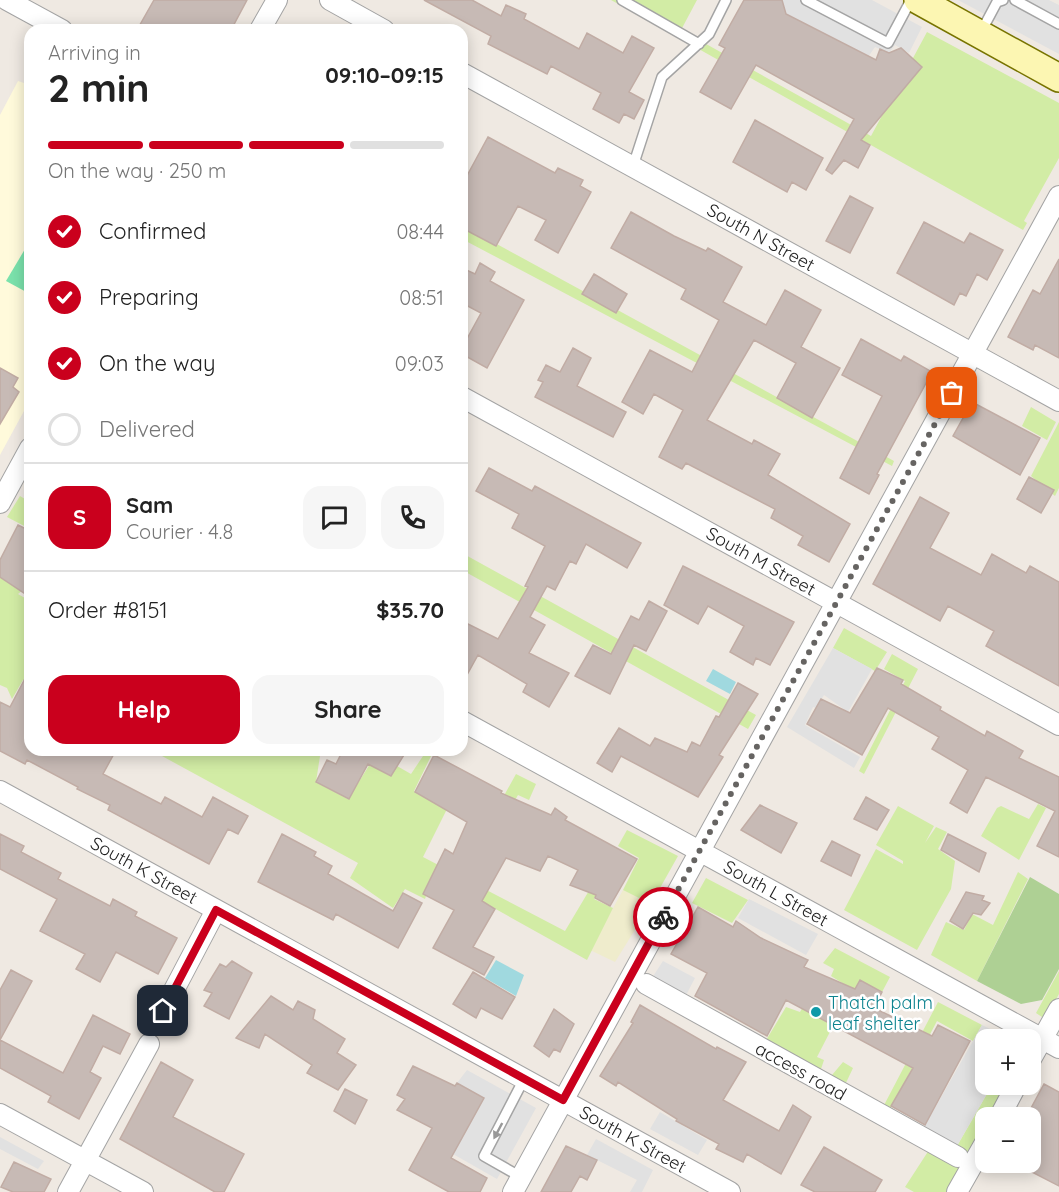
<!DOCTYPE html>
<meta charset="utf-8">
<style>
body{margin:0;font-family:Quicksand,sans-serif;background:#f6f6f6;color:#222;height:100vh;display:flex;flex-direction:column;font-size:22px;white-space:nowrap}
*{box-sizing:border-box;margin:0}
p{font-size:20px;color:#767676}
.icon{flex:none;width:33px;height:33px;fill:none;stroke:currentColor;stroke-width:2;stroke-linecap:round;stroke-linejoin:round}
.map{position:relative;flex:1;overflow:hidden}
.panel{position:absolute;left:24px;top:24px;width:444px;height:732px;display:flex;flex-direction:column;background:#fff;border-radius:18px;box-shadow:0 3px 15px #0003}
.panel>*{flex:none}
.buttons{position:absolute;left:975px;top:1029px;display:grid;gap:12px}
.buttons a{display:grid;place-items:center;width:66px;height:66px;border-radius:12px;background:#fff;box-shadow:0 3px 15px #0003;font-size:30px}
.pin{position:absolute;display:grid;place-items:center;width:51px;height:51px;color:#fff;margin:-26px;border-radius:12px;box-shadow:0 3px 9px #0006}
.courier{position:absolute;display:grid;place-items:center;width:60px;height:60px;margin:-30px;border:4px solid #ca001d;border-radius:50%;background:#fff;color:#222;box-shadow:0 2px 8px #0007}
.overview em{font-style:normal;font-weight:800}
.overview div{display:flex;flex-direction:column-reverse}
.overview{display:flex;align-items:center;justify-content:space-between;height:102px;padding:0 24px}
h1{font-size:39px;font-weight:800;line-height:45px}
.bar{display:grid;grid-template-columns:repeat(4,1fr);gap:9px 6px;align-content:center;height:72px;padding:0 24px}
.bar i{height:8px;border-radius:4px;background:#e0e0e0}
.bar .current{background:#ca001d}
.bar p{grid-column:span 4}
.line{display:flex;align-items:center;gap:15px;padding:0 24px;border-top:2px solid #e0e0e0}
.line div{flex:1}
.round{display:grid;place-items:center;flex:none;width:63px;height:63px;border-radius:18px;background:#f6f6f6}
ol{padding:0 24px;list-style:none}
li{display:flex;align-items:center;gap:18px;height:66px}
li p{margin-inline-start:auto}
li .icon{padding:6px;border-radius:50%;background:#ca001d;color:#fff;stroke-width:4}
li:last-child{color:#767676}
li i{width:33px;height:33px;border:3px solid #e0e0e0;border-radius:50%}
.button{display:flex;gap:12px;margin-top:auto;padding:12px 24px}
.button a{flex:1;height:69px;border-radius:18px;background:#ca001d;color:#fff;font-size:24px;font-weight:800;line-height:69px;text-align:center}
.button a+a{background:#f6f6f6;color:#222}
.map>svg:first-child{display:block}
.education{fill:#fffadb}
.farmland{fill:#efeccc}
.grass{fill:#d2eca5}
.forest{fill:#aed094}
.pitch{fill:#7be2ac}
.parking{fill:#e1e1e1}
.water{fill:#a0d9df}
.building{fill:#c7bab5;stroke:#c1aca4;stroke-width:1.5}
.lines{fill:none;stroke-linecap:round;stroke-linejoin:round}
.service-casing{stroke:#a4a4a4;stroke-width:12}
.minor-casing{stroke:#a4a4a4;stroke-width:22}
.secondary-casing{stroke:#787400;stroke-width:30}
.service{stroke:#fff;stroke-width:9}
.minor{stroke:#fff;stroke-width:20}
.secondary{stroke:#fcf6b2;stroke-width:27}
.oneway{fill:#999}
.done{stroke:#666462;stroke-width:6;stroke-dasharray:0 10.8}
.route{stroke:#ca001d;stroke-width:8}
.culture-dot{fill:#0f9aa8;stroke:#fff;stroke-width:2}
.labels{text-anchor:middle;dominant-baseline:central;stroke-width:5;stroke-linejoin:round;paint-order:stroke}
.street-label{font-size:18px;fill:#1d1d1d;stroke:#fff}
.culture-label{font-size:18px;fill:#0d838f;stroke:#fff;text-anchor:start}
</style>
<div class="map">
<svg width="1059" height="1192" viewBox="0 0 1059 1192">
<rect width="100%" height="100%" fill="#efe9e2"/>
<path class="education" d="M18,81L30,85V400L0,455V115Z"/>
<path class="farmland" d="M623,890L651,904L615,962L590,950Z"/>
<path class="grass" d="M611,0H697L681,30L871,136L927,32L1059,103V158L1024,221L1027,223L1023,230Z
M462,225L894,461L892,466L462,239Z
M1031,407L1056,422L1047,440L1022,426Z
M1059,422V488L1055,496L1031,476Z
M20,496L30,502V529L7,517Z
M462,553L756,715L748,729L462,570Z
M0,577L23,590L18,594L30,601V684L23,680L12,699L7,688L0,685Z
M844,628L887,652L875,671L833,648Z
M892,654L918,669L864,774L859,771L905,681L884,669Z
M151,750H306L320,756L316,782L348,799L370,764L390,776L397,766L411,774L427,750L432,754L414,791L447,809L423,857L565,931L590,889L597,892L594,899L613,908L587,960L433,874L425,899L405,889L393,908L350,878L358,863Z
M516,774L536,784L529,800L518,795L501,825L485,830Z
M1038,804L1046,808L1019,860L981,836L997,808L1001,806L1029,819Z
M898,806L934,826L925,843L936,827L947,832L938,849L955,861L951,889L917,950L844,910L876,849L903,864V861L876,845Z
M627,830L678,856L651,904L623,890L639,858L618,846Z
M1018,872L1028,879L977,981L931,955L946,922L964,930L972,914L993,925Z
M706,878L748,900L732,923L692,903Z
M835,948L890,977L882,992L860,980L839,1017L833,1015L829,1023L833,1026L817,1057L824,1060L821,1069L832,1075L843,1062L853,1068L844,1087L882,1109L938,1002L982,1025L973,1041L937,1021L891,1108L957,1146L992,1085H1007L988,1117L986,1118L985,1123L946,1192H914L905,1187L929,1150L682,1007L687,996L765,1042L786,1007L800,1012L808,997L847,986L831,976L834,969L823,963Z
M1059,971V994L1045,1019L1036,1013Z"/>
<path class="forest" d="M1030,877L1059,894V969L1042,1000L1021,1004L977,981Z"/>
<path class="pitch" d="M28,244L30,245V294L6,281Z"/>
<path class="parking" d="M783,0H872L922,27L909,53L895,45L889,53L875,47L868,57L778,10Z
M958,0H1049L1059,5V54Z
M833,648L872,669L848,712L824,695L816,708L813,707L805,725L860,757L854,768L787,727Z
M749,899L818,934L806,955L738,918Z
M663,961L695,978L684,999L650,981Z
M982,1025L1011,1039L986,1040V1084L992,1085L957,1146L923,1129Z
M467,1070L536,1108L497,1179L453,1154L484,1098L457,1083Z
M660,1112L707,1140L698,1155L650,1129Z
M0,1137L44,1161L38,1169L0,1149Z
M596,1139L653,1170L642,1192H630L637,1180L587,1155Z"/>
<path class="water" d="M713,669L736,682L730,694L706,681Z
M496,960L524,975L516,996L485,978Z"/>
<path class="building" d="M154,0H247L231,30H137Z
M424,0H472L501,16L506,5L526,14L524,19L579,49L587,33L623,53L632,36L654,48L629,92L644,100L634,119L624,114L619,123L593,109L601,93L551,66L547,74L488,44L491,36Z
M744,0H782L786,14L876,60L880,49L889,53L901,48L922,67L861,140L870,145L858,168L844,160L832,174L826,170L854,119L756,65L731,109L700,92L725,48L719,45Z
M755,120L823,158L806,190L792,182L787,192L733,162Z
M488,137L555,173L558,168L583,180L580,186L591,192L558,253L535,240L546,220L518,206L496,246L462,228V185Z
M850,196L873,208L850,253L826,241Z
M631,212L674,236L706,251L708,248L742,267L723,302L766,325L785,290L821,310L801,347L840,368L812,418L777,398L796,363L754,340L707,420L752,444L754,440L780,454L768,475L850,524L829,562L798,545L803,536L771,518L775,509L686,463L682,469L659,457L683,410L654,394L643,414L622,402L650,350L692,372L719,320L681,299L686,289L611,248Z
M924,222L964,243L970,233L1003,250L987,280L977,274L966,296L960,293L954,305L897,273Z
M1059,259V358L1035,345L1033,350L1008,337L1033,290L1040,294Z
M480,263L495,272L490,281L524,300L487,368L462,354V348L481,313L462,303V268L475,274Z
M594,274L627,294L616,313L582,294Z
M861,339L901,361L904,356L932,372L877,474L879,475L869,494L840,478L882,396L842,375Z
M573,348L591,358L577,386L626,412L613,437L535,397L543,382L538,380L546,365L560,372Z
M0,368L18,378L13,387L19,392L0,424Z
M972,402L1040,438L1020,475L953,436Z
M489,468L532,491L535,486L641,543L627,568L586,544L576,564L570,561L555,590L547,586L530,617L545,625L529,653L569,673L549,707L523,692L527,684L478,655L462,684V621L498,639L528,587L525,586L545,546L512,528L519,514L476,491Z
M1029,477L1054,490L1041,513L1017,499Z
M920,497L949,513L930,548L981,575L992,554L1026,573L1030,566L1059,582V686L986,646L994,631L948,606L940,621L873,584Z
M18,525L30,531V597L0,577V560Z
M683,566L794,622L770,665L756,658L753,665L730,652L744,626L708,606L698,624L664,605Z
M649,601L667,611L646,651L634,645L610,694L575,676L593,645L611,654L631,616L639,620Z
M877,668L903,680L901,684L941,707L940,710L985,736L987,731L1023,751L1019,758L1059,777V857L1037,846L1055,811L986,777L967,813L950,803L968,770L932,749L939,737L888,708L862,755L807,724L821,699L850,713Z
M30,669V750H116L103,774L161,804L165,797L202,817L213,797L248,816L238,834L228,829L209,864L108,810L110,805L77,789L78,787L27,760L25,764L0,751V702L10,707Z
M738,683L758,694L719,755L723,757L698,797L621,756L612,772L597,763L619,728L650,746L655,738L687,752L692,742L700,746L716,716L719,717Z
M343,750H407L391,776L368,764L349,799L316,782L327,760L336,764Z
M434,755L502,791L501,793L551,815L555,808L567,817L565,820L637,859L610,906L595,898L596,895L570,885L578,870L548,856L540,871L506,858L482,901L495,909L473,947L494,957L484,975L433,948L454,910L423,894L445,849L453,854L467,822L415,792Z
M866,797L889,810L877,830L854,819Z
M760,805L797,823L781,853L741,830Z
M0,834L24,846L21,852L61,873L58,879L110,906L113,899L137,912L135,916L177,938L158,974L116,952L100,982L76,969L85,954L40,931L57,899L0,869Z
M282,834L316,852L314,856L332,866L328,874L393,911L403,893L422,903L398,948L336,914L333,920L258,882Z
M948,834L986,853L979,872L941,850Z
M832,841L860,855L851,876L821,861Z
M966,892L984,896L982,900L990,903L981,915L973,913L963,929L950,921Z
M698,907L733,927L736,921L761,938L808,960L804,967L855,989L860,980L882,992L874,1008L932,1036L938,1025L970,1041L925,1125L891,1106L913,1068L786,1000L767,1036L695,996L707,973L671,954Z
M232,961L252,973L229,1019L204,1006L212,993L204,990L220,964L226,967Z
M11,970L32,981L0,1040L63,1073L93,1015L130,1034L120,1054L103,1046L90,1072L101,1078L79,1119L48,1102L51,1096L0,1068V990Z
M473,972L515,997L502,1019L481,1008L476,1018L453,1004Z
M271,996L293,1010L298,1001L315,1010L313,1019L345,1039L337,1053L356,1065L338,1090L307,1073L312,1065L265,1034L259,1048L236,1038Z
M640,1005L716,1049L717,1047L746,1062L723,1100L779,1131L793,1105L811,1117L781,1174L747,1154L743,1162L716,1149L719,1144L676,1121L677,1119L618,1082L616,1086L600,1076L633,1023L631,1022Z
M554,1009L574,1024L560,1052L554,1049L549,1057L534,1046Z
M161,1062L193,1080L173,1117L244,1154L224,1192H215L120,1139Z
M413,1066L455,1086L457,1083L484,1098L451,1158L487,1178L480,1192H449L409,1170L432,1128L397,1110L405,1099L397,1095Z
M1044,1084L1059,1092V1186L1030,1171V1110Z
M345,1089L367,1100L355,1124L334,1111Z
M566,1146L597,1160L587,1180L580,1176L571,1192H541Z
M824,1147L882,1180L875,1192H815L801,1185Z
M14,1162L51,1179L44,1192H13L1,1187Z"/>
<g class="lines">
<defs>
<path id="service" d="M622,0L699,44
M806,0L888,43L911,0
M1015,0L1059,24
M981,32L997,2L1003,0
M633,166L662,77L709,34L726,0
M521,1177L484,1156L524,1079"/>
<path id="minor" d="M7,0L62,30
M330,0L384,30
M260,30L277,0
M462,73L1059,401
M462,397L1059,725
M0,503L30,448
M462,721L1059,1048
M0,791L730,1192
M646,984L958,1157
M163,1011L216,910
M1030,1061L1059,1009
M0,1114L143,1192
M999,1118L1017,1084
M68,1192L149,1044
M513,1192L1059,196
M957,1192L986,1141"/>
<path id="secondary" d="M918,0L1059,78"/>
</defs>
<use href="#service" class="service-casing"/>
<use href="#minor" class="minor-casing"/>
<use href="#secondary" class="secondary-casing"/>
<use href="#service" class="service"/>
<use href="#minor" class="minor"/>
<use href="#secondary" class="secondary"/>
</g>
<defs><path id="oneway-solid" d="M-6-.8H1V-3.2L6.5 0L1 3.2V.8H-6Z" transform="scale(1.5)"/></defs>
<use class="oneway" href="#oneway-solid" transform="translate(498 1131) rotate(118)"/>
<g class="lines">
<path class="done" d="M663,917L952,393"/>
<path class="route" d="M163,1011L216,910L563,1100L663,917"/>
</g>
<circle class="culture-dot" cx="816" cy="1012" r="6"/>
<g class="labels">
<g class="street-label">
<text transform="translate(761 237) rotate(29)">South N Street</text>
<text transform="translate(761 561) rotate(29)">South M Street</text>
<text transform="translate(144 870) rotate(29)">South K Street</text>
<text transform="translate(776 893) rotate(29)">South L Street</text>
<text transform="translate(801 1071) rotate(29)">access road</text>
<text transform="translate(633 1139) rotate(29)">South K Street</text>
</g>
<g class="culture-label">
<text x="828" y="1002">Thatch palm<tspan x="828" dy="21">leaf shelter</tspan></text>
</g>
</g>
</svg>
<div class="buttons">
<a>+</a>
<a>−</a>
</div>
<div class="pin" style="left:952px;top:393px;background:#ea580c"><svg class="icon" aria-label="bag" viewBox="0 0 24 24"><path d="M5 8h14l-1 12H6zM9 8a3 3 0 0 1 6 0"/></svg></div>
<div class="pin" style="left:163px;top:1011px;background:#1f2937"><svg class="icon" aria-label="home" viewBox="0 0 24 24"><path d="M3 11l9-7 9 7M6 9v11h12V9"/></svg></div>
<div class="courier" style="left:663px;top:917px"><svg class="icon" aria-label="bike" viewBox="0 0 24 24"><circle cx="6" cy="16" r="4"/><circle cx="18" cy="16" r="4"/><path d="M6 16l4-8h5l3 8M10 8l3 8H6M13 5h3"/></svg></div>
<section class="panel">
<div class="overview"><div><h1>2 min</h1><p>Arriving in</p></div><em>09:10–09:15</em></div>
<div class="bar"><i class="current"></i><i class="current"></i><i class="current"></i><i></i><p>On the way · 250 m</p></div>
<ol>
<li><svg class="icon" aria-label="check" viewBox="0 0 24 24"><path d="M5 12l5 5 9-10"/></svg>Confirmed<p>08:44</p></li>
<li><svg class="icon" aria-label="check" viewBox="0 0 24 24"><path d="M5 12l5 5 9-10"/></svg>Preparing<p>08:51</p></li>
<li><svg class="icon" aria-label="check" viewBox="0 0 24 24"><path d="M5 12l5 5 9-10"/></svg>On the way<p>09:03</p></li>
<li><i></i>Delivered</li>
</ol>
<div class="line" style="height:108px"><b class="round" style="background:#ca001d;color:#fff">S</b><div><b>Sam</b><p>Courier · 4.8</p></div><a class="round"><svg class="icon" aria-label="chat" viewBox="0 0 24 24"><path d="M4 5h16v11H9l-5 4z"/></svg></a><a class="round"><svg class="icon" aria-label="phone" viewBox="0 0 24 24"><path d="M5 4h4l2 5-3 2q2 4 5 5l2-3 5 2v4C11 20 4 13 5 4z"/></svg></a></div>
<div class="line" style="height:78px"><div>Order #8151</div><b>$35.70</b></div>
<div class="button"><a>Help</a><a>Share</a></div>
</section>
</div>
